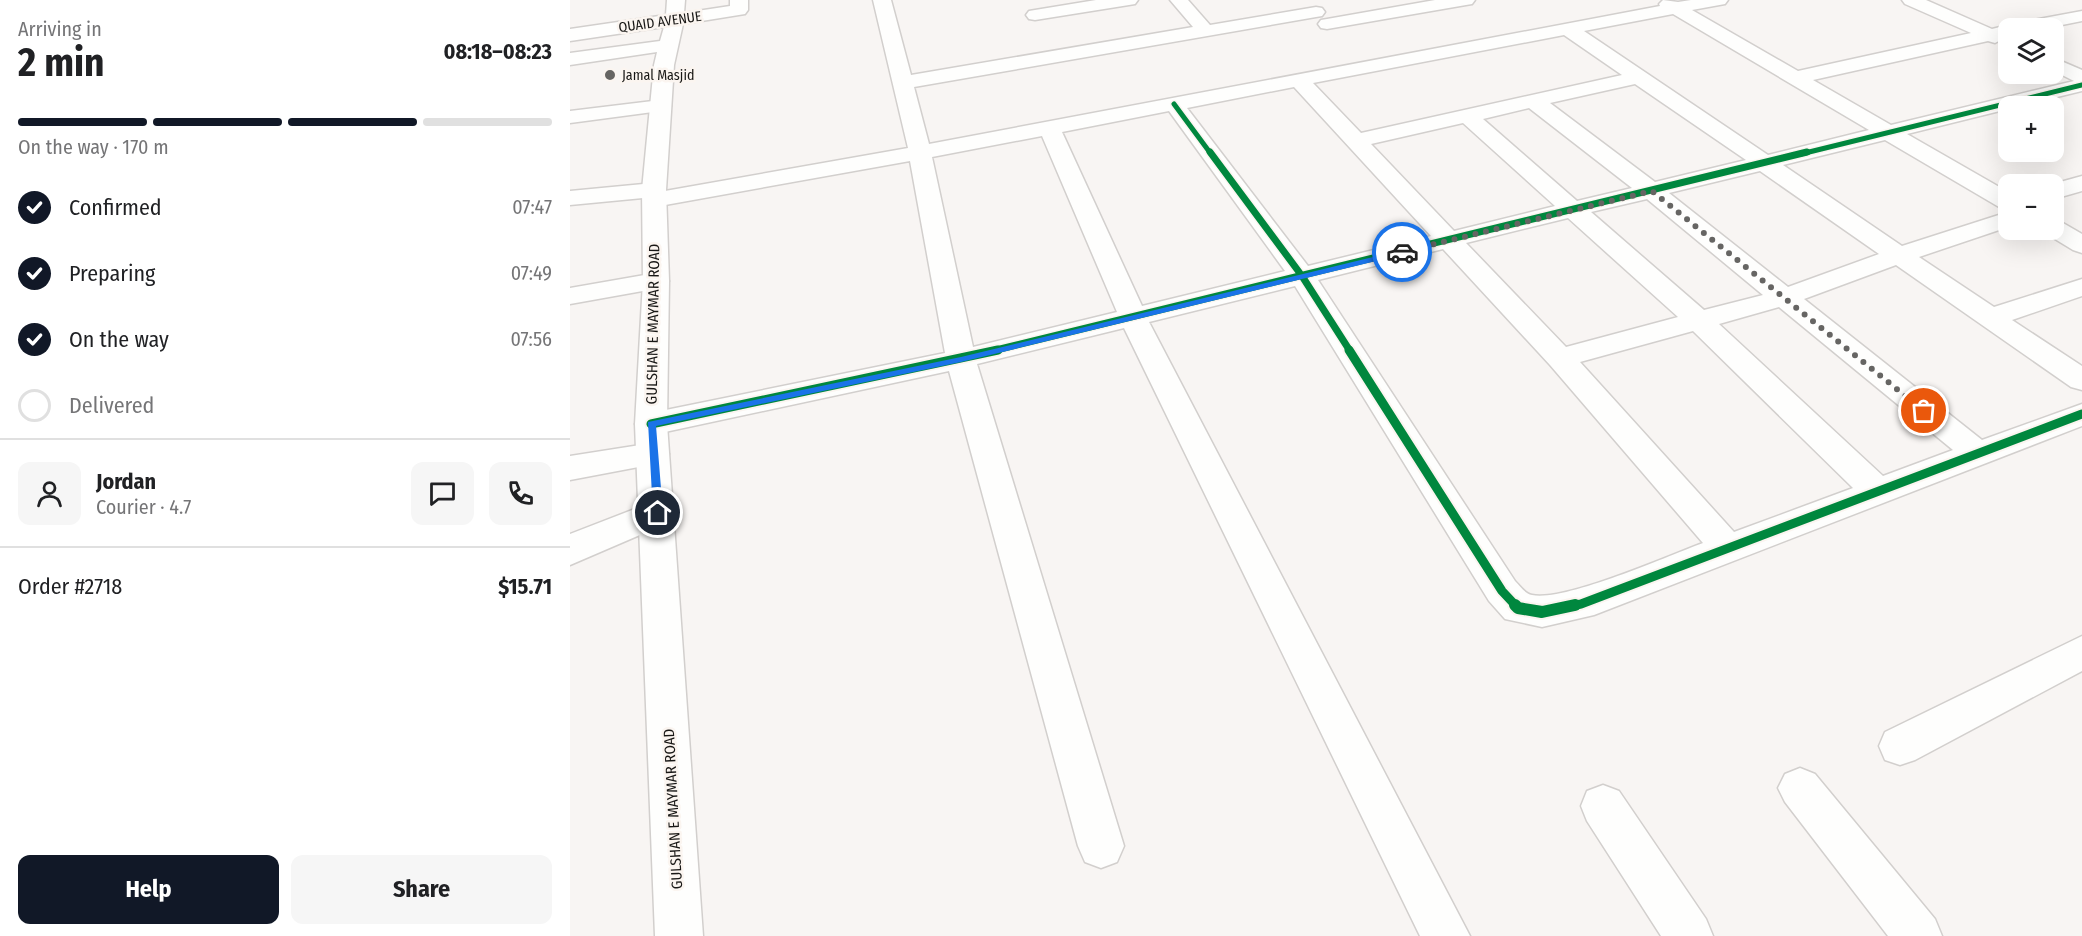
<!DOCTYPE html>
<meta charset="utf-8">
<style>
body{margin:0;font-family:"Fira Sans Condensed",sans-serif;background:#f6f6f6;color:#202124;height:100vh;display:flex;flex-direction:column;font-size:22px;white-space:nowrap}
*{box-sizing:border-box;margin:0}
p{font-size:20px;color:#757577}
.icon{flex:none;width:33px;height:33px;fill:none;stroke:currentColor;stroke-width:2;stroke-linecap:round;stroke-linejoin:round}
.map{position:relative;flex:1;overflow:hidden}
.details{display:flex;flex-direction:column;background:#fff;width:570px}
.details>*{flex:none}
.controls{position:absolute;left:1428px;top:18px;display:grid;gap:12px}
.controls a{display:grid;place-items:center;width:66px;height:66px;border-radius:12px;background:#fff;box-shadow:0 6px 24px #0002;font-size:30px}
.pin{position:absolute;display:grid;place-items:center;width:51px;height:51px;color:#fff;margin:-26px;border:3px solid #fff;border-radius:50%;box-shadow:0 2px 6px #0007}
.courier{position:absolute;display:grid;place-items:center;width:60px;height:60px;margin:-30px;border:4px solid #1a73e8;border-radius:50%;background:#fff;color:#222;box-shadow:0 2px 8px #0007}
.head em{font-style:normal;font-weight:700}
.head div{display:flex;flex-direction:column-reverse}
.head{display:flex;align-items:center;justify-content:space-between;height:102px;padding:0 18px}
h1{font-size:39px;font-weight:700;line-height:45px}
.bar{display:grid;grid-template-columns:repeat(4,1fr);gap:9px 6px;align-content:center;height:72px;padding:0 18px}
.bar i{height:8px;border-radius:4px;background:#e0e0e0}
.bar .active{background:#111827}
.bar p{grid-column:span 4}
.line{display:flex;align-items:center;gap:15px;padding:0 18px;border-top:2px solid #e0e0e0}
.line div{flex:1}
.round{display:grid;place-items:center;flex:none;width:63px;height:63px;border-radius:12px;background:#f6f6f6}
ol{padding:0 18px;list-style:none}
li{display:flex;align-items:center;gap:18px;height:66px}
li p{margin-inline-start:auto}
li .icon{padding:6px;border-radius:50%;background:#111827;color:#fff;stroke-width:4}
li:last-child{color:#757577}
li i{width:33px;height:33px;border:3px solid #e0e0e0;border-radius:50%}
.primary-button{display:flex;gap:12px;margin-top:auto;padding:12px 18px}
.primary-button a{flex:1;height:69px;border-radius:12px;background:#111827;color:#fff;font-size:24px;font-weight:700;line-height:69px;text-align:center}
.primary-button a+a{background:#f6f6f6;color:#202124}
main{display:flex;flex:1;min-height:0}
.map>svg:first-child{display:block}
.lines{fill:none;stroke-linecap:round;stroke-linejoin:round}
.minor-casing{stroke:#d2cfcd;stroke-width:3}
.major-casing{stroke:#d2cfcd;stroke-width:3}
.minor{fill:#fefefd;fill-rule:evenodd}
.major{fill:#fefefd;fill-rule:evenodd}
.cycleway-far3-casing{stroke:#fbf5f0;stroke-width:8}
.cycleway-far2-casing{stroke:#fbf5f0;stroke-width:10}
.cycleway-far1-casing{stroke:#fbf5f0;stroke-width:13}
.cycleway-casing{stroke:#fbf5f0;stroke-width:16}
.cycleway-far3{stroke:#00873e;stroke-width:5}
.cycleway-far2{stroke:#00873e;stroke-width:7}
.cycleway-far1{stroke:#00873e;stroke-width:9}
.cycleway{stroke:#00873e;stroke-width:12}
.route{fill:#1a73e8}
.done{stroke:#666563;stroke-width:6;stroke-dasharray:0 10.8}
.poi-dot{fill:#666563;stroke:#fbf5f0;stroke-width:2}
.labels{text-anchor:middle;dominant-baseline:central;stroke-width:5;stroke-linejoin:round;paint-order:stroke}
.far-street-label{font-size:14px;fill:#181715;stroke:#fbf5f0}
.far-poi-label{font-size:14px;fill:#181715;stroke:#fbf5f0;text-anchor:start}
.street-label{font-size:15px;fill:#181715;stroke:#fbf5f0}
</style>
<main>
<section class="details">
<div class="head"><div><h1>2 min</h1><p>Arriving in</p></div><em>08:18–08:23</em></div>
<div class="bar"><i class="active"></i><i class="active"></i><i class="active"></i><i></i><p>On the way · 170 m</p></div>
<ol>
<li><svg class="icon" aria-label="check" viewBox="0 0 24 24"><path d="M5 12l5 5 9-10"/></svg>Confirmed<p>07:47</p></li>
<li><svg class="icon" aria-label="check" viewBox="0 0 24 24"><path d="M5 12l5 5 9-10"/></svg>Preparing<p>07:49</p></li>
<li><svg class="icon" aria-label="check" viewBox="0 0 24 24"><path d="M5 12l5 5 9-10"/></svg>On the way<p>07:56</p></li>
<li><i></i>Delivered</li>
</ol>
<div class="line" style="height:108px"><a class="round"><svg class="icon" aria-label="person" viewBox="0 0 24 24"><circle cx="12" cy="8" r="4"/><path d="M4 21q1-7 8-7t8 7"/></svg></a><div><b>Jordan</b><p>Courier · 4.7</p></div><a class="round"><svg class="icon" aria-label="chat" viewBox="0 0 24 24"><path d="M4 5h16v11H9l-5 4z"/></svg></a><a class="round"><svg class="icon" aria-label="phone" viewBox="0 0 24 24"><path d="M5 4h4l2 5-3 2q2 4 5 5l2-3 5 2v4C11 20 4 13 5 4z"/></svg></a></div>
<div class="line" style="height:78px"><div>Order #2718</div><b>$15.71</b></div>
<div class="primary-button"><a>Help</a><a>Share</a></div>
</section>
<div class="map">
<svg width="1512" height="936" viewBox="0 0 1512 936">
<rect width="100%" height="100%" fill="#f8f5f3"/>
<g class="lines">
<defs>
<path id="minor" d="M303,0H321L341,75L623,27L600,0H618L640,25L746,7L752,8L755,12L752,16L746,17L344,87L359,144L1090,6L1089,4L1093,0L1108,2L1121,0H1158L1155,4L1122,10L1228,71L1401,33L1335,4L1332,0H1356L1422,29L1438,25L1444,27L1452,22L1512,11V21L1477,28H1438V36L1425,43L1418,41L1243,80L1321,125L1504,81L1484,71V58L1512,70V91L1450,106H1438V109L1337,134L1438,192V209L1429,207L1315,140L1213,165L1332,246L1438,212V227L1349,257L1424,307L1512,279V296L1442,320L1512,366V390L1501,387L1326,265L1234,299L1412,440L1512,404V426L1024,615L972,627L935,619L919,601L725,286L579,322L900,936H850L554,328L407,364L554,846L547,862L531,868L515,862L508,846L379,371L81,435L70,432L65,424L70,416L81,413L375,353L340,161L84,207L75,205L73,198L0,205V191L84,183L92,185L95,191L338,148ZM1103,14L1299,130L1198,155L1014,31ZM994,35L1052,75L791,133L743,83ZM1065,84L1176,160L1085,182L980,103ZM724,87L861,236L738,266L617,108ZM959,108L1062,188L1007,201L913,119ZM599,111L715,271L572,306L492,132ZM893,123L985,206L884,231L801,144ZM472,136L547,312L403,347L362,157ZM1190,171L1309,254L1218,287L1099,193ZM1077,199L1193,295L1134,310L1021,212ZM998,218L1108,317L996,347L896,243ZM873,249L980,365L1133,543C1098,556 994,602 962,595C955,594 950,586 945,581L748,280ZM1209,307L1383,450L1313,476L1149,324ZM1123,331L1283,488L1164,532L1010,362Z
M526,0H568L565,4L559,5L465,20L459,19L456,15L459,11L465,10Z
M865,0H905L902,4L896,5L757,29L751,28L748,24L751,20L757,19Z
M91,100L98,102L101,106L98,110L0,123V111Z
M1512,176V191L1484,199L1483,184Z
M1484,220L1493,223L1512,234V253L1503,250L1475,233L1473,230H1484Z
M86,273L95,275L99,281L95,287L0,304V288Z
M83,443L95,446L99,454L95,462L0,480V456Z
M88,500L100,504L105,513L100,522L0,565V534Z
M1512,636V671L1345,760L1330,765L1315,760L1309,746L1315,732Z
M1230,768L1245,774L1365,919L1372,936H1318L1215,802L1208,788L1215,774Z
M1033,785L1049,791L1136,919L1143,936H1091L1017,821L1011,806L1017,791Z"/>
<path id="major" d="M97,0H115L114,13L160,6V0H178V10L175,14L113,24L104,65L96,190L99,281L97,424L133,936H85L65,424L73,281L72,190L84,65L87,52L0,65V53L90,41L94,27L0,41V29L96,15Z"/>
</defs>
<use href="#minor" class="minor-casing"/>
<use href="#major" class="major-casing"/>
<use href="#minor" class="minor"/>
<use href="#major" class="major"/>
<defs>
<path id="cycleway-far3" d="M604,104L641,154
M1231,154L1512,85"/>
<path id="cycleway-far2" d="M640,152L732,276L780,351
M422,351L1237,152"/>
<path id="cycleway-far1" d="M779,350L932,591L947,607
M81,424L428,350
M997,607L1011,604L1512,414"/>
<path id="cycleway" d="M945,605L948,608L972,612L1005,605"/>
</defs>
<use href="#cycleway-far3" class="cycleway-far3-casing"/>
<use href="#cycleway-far2" class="cycleway-far2-casing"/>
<use href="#cycleway-far1" class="cycleway-far1-casing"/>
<use href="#cycleway" class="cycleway-casing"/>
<use href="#cycleway-far3" class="cycleway-far3"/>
<use href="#cycleway-far2" class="cycleway-far2"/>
<use href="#cycleway-far1" class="cycleway-far1"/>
<use href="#cycleway" class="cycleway"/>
</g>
<path class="route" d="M832,250H835V254L391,362L86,426L93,513L88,517L83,513L78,422L391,357Z"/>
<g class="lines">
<path class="done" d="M832,252L1082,191L1354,411"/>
</g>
<circle class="poi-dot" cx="40" cy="75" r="6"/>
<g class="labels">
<g class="far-street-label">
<text transform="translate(90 22) rotate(-8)">QUAID AVENUE</text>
</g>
<g class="far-poi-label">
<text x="52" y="75">Jamal Masjid</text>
</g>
<g class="street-label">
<text transform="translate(83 324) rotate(-89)">GULSHAN E MAYMAR ROAD</text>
<text transform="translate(103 809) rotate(-93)">GULSHAN E MAYMAR ROAD</text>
</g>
</g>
</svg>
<div class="controls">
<a><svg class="icon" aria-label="layers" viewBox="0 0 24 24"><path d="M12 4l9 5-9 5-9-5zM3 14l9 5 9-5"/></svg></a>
<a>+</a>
<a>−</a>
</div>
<div class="pin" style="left:1354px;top:411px;background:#ea580c"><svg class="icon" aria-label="bag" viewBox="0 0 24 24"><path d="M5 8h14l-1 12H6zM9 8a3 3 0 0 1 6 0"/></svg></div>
<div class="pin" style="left:88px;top:513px;background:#1f2937"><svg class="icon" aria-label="home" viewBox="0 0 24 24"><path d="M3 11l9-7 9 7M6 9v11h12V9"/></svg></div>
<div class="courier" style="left:832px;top:252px"><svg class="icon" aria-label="car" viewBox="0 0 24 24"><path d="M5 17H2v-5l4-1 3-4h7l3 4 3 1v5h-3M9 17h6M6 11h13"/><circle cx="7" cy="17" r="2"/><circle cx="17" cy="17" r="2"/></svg></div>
</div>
</main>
